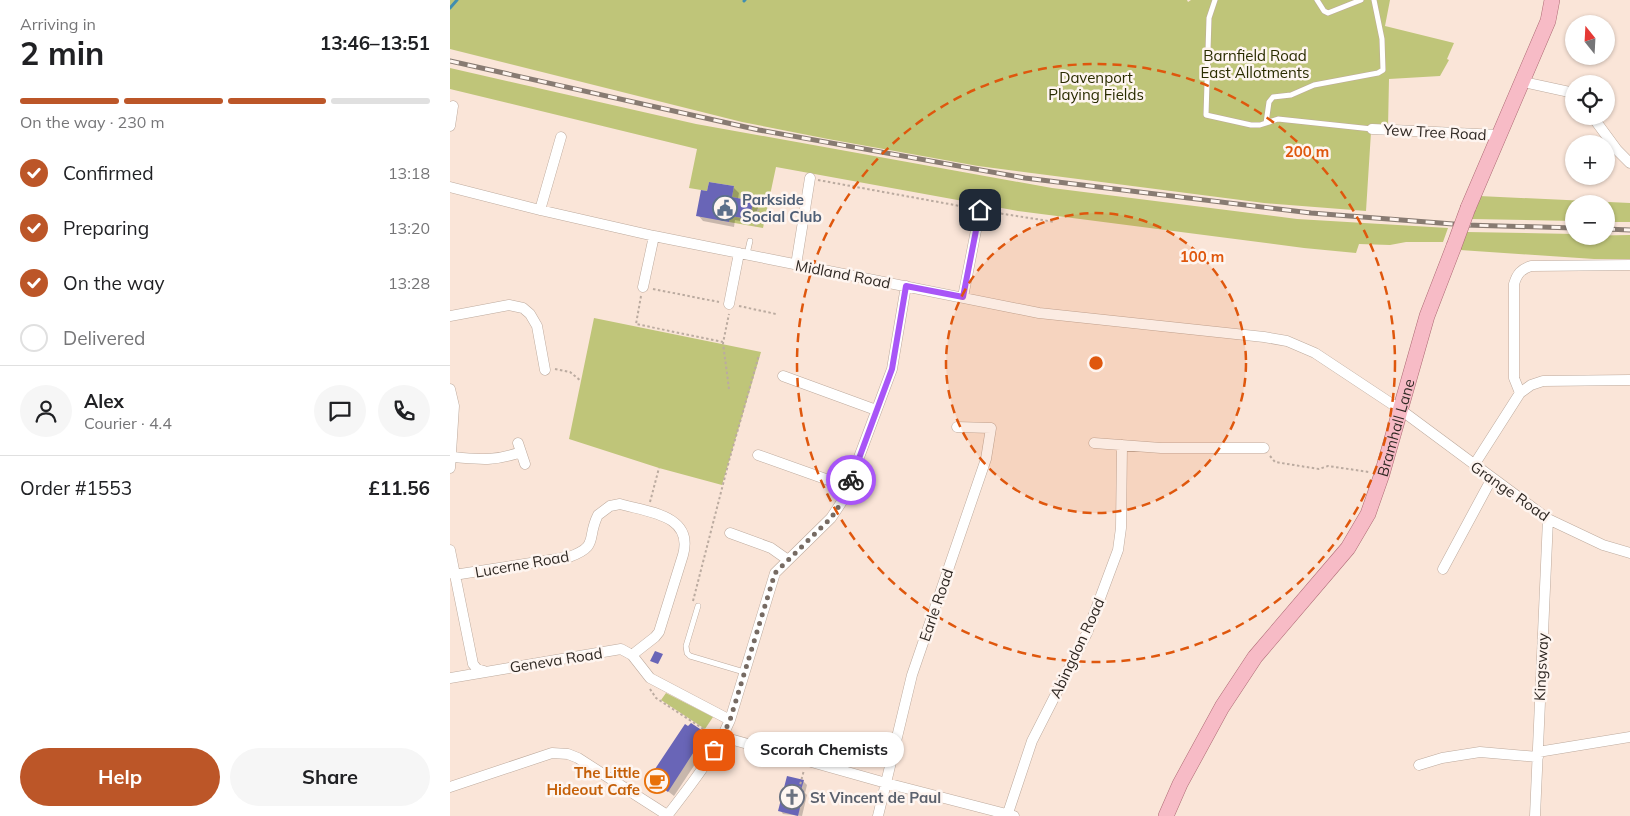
<!DOCTYPE html>
<meta charset="utf-8">
<style>
body{margin:0;font-family:Mulish,sans-serif;background:#f6f6f6;color:#202124;height:100vh;display:flex;flex-direction:column;font-size:19px;white-space:nowrap}
*{box-sizing:border-box;margin:0}
p{font-size:16px;color:#757577}
.icon{flex:none;width:28px;height:28px;fill:none;stroke:currentColor;stroke-width:2;stroke-linecap:round;stroke-linejoin:round}
.map{position:relative;flex:1;overflow:hidden}
.side{display:flex;flex-direction:column;background:#fff;width:450px}
.side>*{flex:none}
.needle{width:32px;rotate:342deg}
.tools{position:absolute;left:1115px;top:15px;display:grid;gap:10px}
.tools a{display:grid;place-items:center;width:50px;height:50px;border-radius:50%;background:#fff;box-shadow:0 1px 4px #0004;font-size:25px}
.pin{position:absolute;display:grid;place-items:center;width:42px;height:42px;color:#fff;margin:-21px;border-radius:10px;box-shadow:0 2px 8px #0006}
.courier{position:absolute;display:grid;place-items:center;width:50px;height:50px;margin:-25px;border:4px solid #a855f7;border-radius:50%;background:#fff;color:#222;box-shadow:0 1px 6px #0007}
.bubble{position:absolute;height:35px;border-radius:18px;background:#fff;box-shadow:0 1px 4px #0004;font-size:16px;font-weight:700;line-height:35px;text-align:center}
.headline em{font-style:normal;font-weight:700}
.headline div{display:flex;flex-direction:column-reverse}
.headline{display:flex;align-items:center;justify-content:space-between;height:85px;padding:0 20px}
h1{font-size:32px;font-weight:700;line-height:38px}
.bar{display:grid;grid-template-columns:repeat(4,1fr);gap:8px 5px;align-content:center;height:60px;padding:0 20px}
.bar i{height:6px;border-radius:4px;background:#e0e0e0}
.bar .selected{background:#bc5628}
.bar p{grid-column:span 4}
.line{display:flex;align-items:center;gap:12px;padding:0 20px;border-top:1px solid #e0e0e0}
.line div{flex:1}
.round{display:grid;place-items:center;flex:none;width:52px;height:52px;border-radius:26px;background:#f6f6f6}
ol{padding:0 20px;list-style:none}
li{display:flex;align-items:center;gap:15px;height:55px}
li p{margin-inline-start:auto}
li .icon{padding:5px;border-radius:50%;background:#bc5628;color:#fff;stroke-width:4}
li:last-child{color:#757577}
li i{width:28px;height:28px;border:2px solid #e0e0e0;border-radius:50%}
.cta{display:flex;gap:10px;margin-top:auto;padding:10px 20px}
.cta a{flex:1;height:58px;border-radius:30px;background:#bc5628;color:#fff;font-size:20px;font-weight:700;line-height:58px;text-align:center}
.cta a+a{background:#f6f6f6;color:#202124}
main{display:flex;flex:1;min-height:0}
.map>svg:first-child{display:block}
.green{fill:#bfc579}
.shadow{fill:#0003}
.lines{fill:none;stroke-linecap:round;stroke-linejoin:round}
.stream{stroke:#418eb0;stroke-width:3}
.building{fill:#6965b7}
.service-casing{stroke:#bdaa9d;stroke-width:6}
.minor-casing{stroke:#bdaa9d;stroke-width:11}
.primary-casing{stroke:#ad6a74;stroke-width:16}
.path{stroke:#bbaba0;stroke-width:2;stroke-dasharray:2.5 2.5;stroke-linecap:butt}
.service{stroke:#fff;stroke-width:5}
.minor{stroke:#fff;stroke-width:10}
.primary{stroke:#f7bbc6;stroke-width:15}
.rail-casing{stroke:#887b72;stroke-width:5}
.rail{stroke:#fef5f0;stroke-width:3;stroke-dasharray:9;stroke-linecap:butt}
.primary-bridge-casing{stroke:#ad6a74;stroke-width:16;stroke-linecap:butt}
.primary-bridge{stroke:#f7bbc6;stroke-width:15}
.done{stroke:#766a62;stroke-width:5;stroke-dasharray:0 9}
.route{stroke:#a855f7;stroke-width:6}
.ring{fill:none;stroke:#df570d;stroke-width:2.5;stroke-dasharray:9 6}
.labels{text-anchor:middle;dominant-baseline:central;stroke-width:5;stroke-linejoin:round;paint-order:stroke}
.park-label{font-size:15px;fill:#2a2c00;stroke:#fef5f0}
.street-label{font-size:15px;fill:#2f2823;stroke:#fef5f0}
.service-label{font-size:15px;font-weight:bold;fill:#4e5e75;stroke:#fef5f0;text-anchor:start}
.food-label{font-size:15px;font-weight:bold;fill:#c56008;stroke:#fef5f0;text-anchor:end}
.worship-label{font-size:15px;font-weight:bold;fill:#5b616d;stroke:#fef5f0;text-anchor:start}
.centre{fill:#df570d;stroke:#fef5f0;stroke-width:2.5}
.ring-label{font-size:15px;text-anchor:middle;font-weight:bold;fill:#df570d;stroke:#fef5f0;stroke-width:5;stroke-linejoin:round;paint-order:stroke}
</style>
<main>
<section class="side">
<div class="headline"><div><h1>2 min</h1><p>Arriving in</p></div><em>13:46–13:51</em></div>
<div class="bar"><i class="selected"></i><i class="selected"></i><i class="selected"></i><i></i><p>On the way · 230 m</p></div>
<ol>
<li><svg class="icon" aria-label="check" viewBox="0 0 24 24"><path d="M5 12l5 5 9-10"/></svg>Confirmed<p>13:18</p></li>
<li><svg class="icon" aria-label="check" viewBox="0 0 24 24"><path d="M5 12l5 5 9-10"/></svg>Preparing<p>13:20</p></li>
<li><svg class="icon" aria-label="check" viewBox="0 0 24 24"><path d="M5 12l5 5 9-10"/></svg>On the way<p>13:28</p></li>
<li><i></i>Delivered</li>
</ol>
<div class="line" style="height:90px"><a class="round"><svg class="icon" aria-label="person" viewBox="0 0 24 24"><circle cx="12" cy="8" r="4"/><path d="M4 21q1-7 8-7t8 7"/></svg></a><div><b>Alex</b><p>Courier · 4.4</p></div><a class="round"><svg class="icon" aria-label="chat" viewBox="0 0 24 24"><path d="M4 5h16v11H9l-5 4z"/></svg></a><a class="round"><svg class="icon" aria-label="phone" viewBox="0 0 24 24"><path d="M5 4h4l2 5-3 2q2 4 5 5l2-3 5 2v4C11 20 4 13 5 4z"/></svg></a></div>
<div class="line" style="height:65px"><div>Order #1553</div><b>£11.56</b></div>
<div class="cta"><a>Help</a><a>Share</a></div>
</section>
<div class="map">
<svg width="1180" height="816" viewBox="0 0 1180 816">
<rect width="100%" height="100%" fill="#fae5d8"/>
<path class="green" d="M0,0H737L738,2L741,0H940L935,26L1004,43L997,59L999,60L990,76L939,79L938,128L921,132L916,211L814,203L528,166L378,139L292,122L0,49Z
M0,68L246,124L602,188L847,219L998,228L993,242H956L940,245L909,244L906,253L854,248L568,211L326,167L313,228L279,222L280,216L300,219L303,201L282,197L284,186L259,182L257,191L239,188L247,149L0,89Z
M1029,196L1180,203V222H1156V204H1124V221L1022,219Z
M1017,232L1124,234V236L1180,235V259H1144L1010,250Z
M144,318L311,352L272,485L209,468L119,439Z
M216,693L263,717L255,729L211,700Z"/>
<path class="shadow" d="M283,187L289,193L288,199L303,202L308,208L305,224L285,220L284,227L253,221L248,215Z
M241,724L261,740L224,796L201,778Z
M353,781L357,785L355,793L357,795L352,816L333,814L330,810Z"/>
<g class="lines">
<path class="stream" d="M294,1L295,0
M0,8L7,0"/>
</g>
<path class="building" d="M259,182L284,186L282,197L303,201L300,219L280,216L279,222L246,216L251,190L257,191Z
M205,651L213,654L208,664L200,661Z
M241,723L256,733L218,792L199,778L235,724L238,726Z
M337,776L354,780L351,790L354,791L348,816L328,811Z"/>
<g class="lines">
<defs>
<path id="service" d="M765,0L759,18L756,115L801,125H810L828,119L922,129
M867,0L874,11L878,13L911,0
M816,123L819,102L823,97L841,95L864,85L928,73L933,70L932,39L924,0
M297,254L300,241
M248,606L236,646L237,653L240,656L294,672"/>
<path id="minor" d="M1073,82L1124,93
M1142,116L1167,150L1180,163
M0,126L3,106
M922,129L1048,135
M0,187L90,210L204,236L589,313L814,337L837,341L865,353L951,410L1098,519L1153,545L1180,553
M90,210L111,137
M346,265L360,178
M193,287L204,236
M513,297L530,210
M279,304L289,253
M0,316L59,305L73,308L80,314L87,326L95,370
M333,376L426,410
M0,389L4,406L0,468
M1070,393L1064,378V284C1067,274 1071,269 1081,266L1180,265
M68,443L75,464
M644,443L711,448H814
M308,455L398,487
M1,457C30,459 42,462 71,452
M1024,465L1070,393L1081,385L1093,381L1180,380
M280,533L321,548L338,560
M0,550L23,664L27,669L34,671
M993,569L1042,478
M4,575L119,557C150,546 136,538 148,515L160,506L170,504C198,512 244,515 233,555L209,632L205,637L182,655
M0,678L171,649L182,655L200,678L280,720
M273,737L436,783L564,816
M1088,752L1180,737
M969,765L992,758L1030,752L1088,757
M0,787L102,753L118,754L128,758L217,815
M217,816C240,786 265,755 280,720L325,573L381,518L393,500L442,369L456,286
M428,816L462,675L536,459L541,428L507,427
M557,816L582,741L637,633L668,550L671,528L672,445
M1085,816L1098,519"/>
<g id="primary">
<path d="M1018,208L1098,21L1102,0"/>
<path id="s1" d="M716,816L730,784L772,707L805,657L898,548L918,514L932,474L977,316L1004,246"/>
</g>
</defs>
<use href="#service" class="service-casing"/>
<use href="#minor" class="minor-casing"/>
<use href="#primary" class="primary-casing"/>
<path class="path" d="M368,180L521,208
M541,212L605,222
M305,226L310,202
M203,289L269,302
M191,296L186,324L273,342
M289,306L326,314
M105,369L120,372L131,381
M279,389L273,343L279,314
M820,456L825,462L869,469L878,466L919,472
M200,502L209,468
M243,601L279,461L309,355
M200,689L206,698L255,730
M349,789L354,770"/>
<use href="#service" class="service"/>
<use href="#minor" class="minor"/>
<use href="#primary" class="primary"/>
<defs>
<path id="rail" d="M0,61L309,130L575,178L861,213L1016,225L1124,228
M1156,229L1180,230"/>
</defs>
<use href="#rail" class="rail-casing"/>
<use href="#rail" class="rail"/>
<defs>
<path id="primary-bridge" d="M1004,246L1018,208"/>
</defs>
<use href="#primary-bridge" class="primary-bridge-casing"/>
<use href="#primary-bridge" class="primary-bridge"/>
</g>
<g class="lines">
<path class="done" d="M264,750L272,737L280,720L325,573L381,518L393,500L401,480"/>
<path class="route" d="M401,480L442,369L456,286L513,297L530,210"/>
</g>
<circle cx="646" cy="363" r="150" fill="#df570d" fill-opacity=".12"/>
<g class="ring">
<circle cx="646" cy="363" r="150"/>
<circle cx="646" cy="363" r="299"/>
</g>
<defs>
<symbol id="civic-ring" viewBox="-11 -11 22 22"><circle r="9.5" fill="#fef5f0" stroke="#5c6f8a" stroke-width="1.5"/><path d="M-.6-6.5H3V-4.5H.6V-3L4-1V1h2V6H-6V1h2V-1L-.6-3ZM-1.2 2.5V6h2.4V2.5Z" fill="#5c6f8a"/></symbol>
<symbol id="cafe-ring" viewBox="-11 -11 22 22"><circle r="9.5" fill="#fef5f0" stroke="#e8710a" stroke-width="1.5"/><path d="M-5.5-4.5H6V0H3Q3 3.5 0 3.5H-2.5Q-5.5 3.5-5.5 0ZM3-3.2v2h1.7v-2ZM-6 4.5H4V6H-6Z" fill="#e8710a"/></symbol>
<symbol id="church-ring" viewBox="-11 -11 22 22"><circle r="9.5" fill="#fef5f0" stroke="#6b7280" stroke-width="1.5"/><path d="M-1.2-6h2.4v3.5h3.3v2.4h-3.3V6h-2.4V-.1h-3.3v-2.4h3.3Z" fill="#6b7280"/></symbol>
</defs>
<g fill-rule="evenodd">
<use href="#civic-ring" x="261" y="194" width="28" height="28"/>
<use href="#cafe-ring" x="193" y="767" width="28" height="28"/>
<use href="#church-ring" x="328" y="783" width="28" height="28"/>
</g>
<g class="labels">
<g class="park-label">
<text x="805" y="55">Barnfield Road<tspan x="805" dy="17">East Allotments</tspan></text>
<text x="646" y="77">Davenport<tspan x="646" dy="17">Playing Fields</tspan></text>
</g>
<g class="street-label">
<text transform="translate(985 132) rotate(3)">Yew Tree Road</text>
<text transform="translate(393 274) rotate(11)">Midland Road</text>
<text stroke="none"><textPath href="#s1" startOffset="456">Bramhall Lane</textPath></text>
<text transform="translate(1060 491) rotate(35)">Grange Road</text>
<text transform="translate(72 564) rotate(-10)">Lucerne Road</text>
<text transform="translate(486 605) rotate(-71)">Earle Road</text>
<text transform="translate(627 648) rotate(-65)">Abingdon Road</text>
<text transform="translate(106 660) rotate(-9)">Geneva Road</text>
<text transform="translate(1091 667) rotate(-87)">Kingsway</text>
</g>
<g class="service-label">
<text x="292" y="199">Parkside<tspan x="292" dy="17">Social Club</tspan></text>
</g>
<g class="food-label">
<text x="190" y="772">The Little<tspan x="190" dy="17">Hideout Cafe</tspan></text>
</g>
<g class="worship-label">
<text x="360" y="797">St Vincent de Paul</text>
</g>
</g>
<circle cx="646" cy="363" r="8" class="centre"/>
<g class="ring-label">
<text x="857" y="157">200 m</text>
<text x="752" y="262">100 m</text>
</g>
</svg>
<div class="tools">
<a><svg class="needle" viewBox="-14 -14 28 28"><path d="M0-13l5 13h-10z" fill="#e53935"/><path d="M0 13l5-13h-10z" fill="#757577"/></svg></a>
<a><svg class="icon" aria-label="locate" viewBox="0 0 24 24"><circle cx="12" cy="12" r="6"/><path d="M12 2v4M12 18v4M2 12h4M18 12h4"/></svg></a>
<a>+</a>
<a>−</a>
</div>
<div class="pin" style="left:264px;top:750px;background:#ea580c"><svg class="icon" aria-label="bag" viewBox="0 0 24 24"><path d="M5 8h14l-1 12H6zM9 8a3 3 0 0 1 6 0"/></svg></div>
<div class="pin" style="left:530px;top:210px;background:#1f2937"><svg class="icon" aria-label="home" viewBox="0 0 24 24"><path d="M3 11l9-7 9 7M6 9v11h12V9"/></svg></div>
<div class="courier" style="left:401px;top:480px"><svg class="icon" aria-label="bike" viewBox="0 0 24 24"><circle cx="6" cy="16" r="4"/><circle cx="18" cy="16" r="4"/><path d="M6 16l4-8h5l3 8M10 8l3 8H6M13 5h3"/></svg></div>
<div class="bubble" style="left:294px;top:732px;width:160px">Scorah Chemists</div>
</div>
</main>
